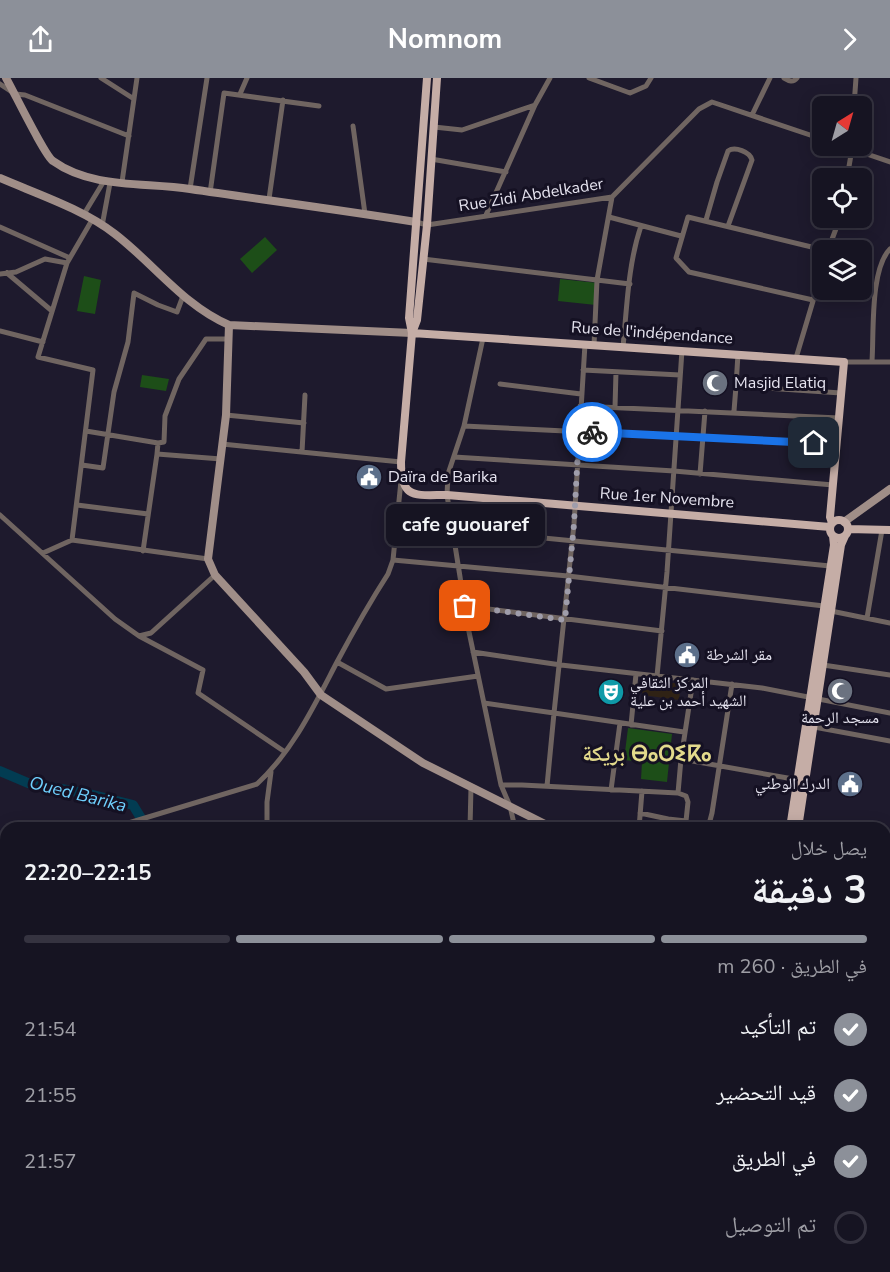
<!DOCTYPE html>
<html lang="ar">
<meta charset="utf-8">
<style>
body{margin:0;font-family:"Nunito Sans","Noto Naskh Arabic","Noto Sans Tifinagh",sans-serif;background:#1f1d2a;color:#f1f3f6;direction:rtl;height:100vh;display:flex;flex-direction:column;font-size:22px;white-space:nowrap}
*{box-sizing:border-box;margin:0}
p{font-size:20px;color:#9e9ea5}
.icon{flex:none;width:33px;height:33px;fill:none;stroke:currentColor;stroke-width:2;stroke-linecap:round;stroke-linejoin:round}
.map{position:relative;flex:1;overflow:hidden;direction:ltr}
.sheet{position:absolute;left:0px;top:744px;width:891px;height:450px;display:flex;flex-direction:column;background:#161422;border-radius:18px 18px 0 0;box-shadow:0 3px 15px #0003,0 0 0 2px #353340;direction:rtl}
.sheet>*{flex:none}
.needle{width:39px;rotate:37deg}
.fabs{position:absolute;left:812px;top:18px;display:grid;gap:12px}
.fabs a{display:grid;place-items:center;width:60px;height:60px;border-radius:9px;background:#161422;box-shadow:0 3px 15px #0003,0 0 0 2px #353340;font-size:30px}
.pin{position:absolute;display:grid;place-items:center;width:51px;height:51px;color:#fff;margin:-26px;border-radius:12px;box-shadow:0 3px 9px #0006}
.courier{position:absolute;display:grid;place-items:center;width:60px;height:60px;margin:-30px;border:4px solid #1a73e8;border-radius:50%;background:#fff;color:#222;box-shadow:0 2px 8px #0007}
.bubble{position:absolute;height:42px;border-radius:9px;background:#161422;box-shadow:0 3px 15px #0003,0 0 0 2px #353340;font-size:20px;font-weight:700;line-height:42px;text-align:center;direction:rtl}
.summary em{font-style:normal;font-weight:700}
.summary div{display:flex;flex-direction:column-reverse}
.summary{display:flex;align-items:center;justify-content:space-between;height:102px;padding:0 24px}
h1{font-size:39px;font-weight:700;line-height:45px}
.bar{display:grid;grid-template-columns:repeat(4,1fr);gap:9px 6px;align-content:center;height:72px;padding:0 24px}
.bar i{height:8px;border-radius:4px;background:#353340}
.bar .active{background:#8c9099}
.bar p{grid-column:span 4}
ol{padding:0 24px;list-style:none}
li{display:flex;align-items:center;gap:18px;height:66px}
li p{margin-inline-start:auto}
li .icon{padding:6px;border-radius:50%;background:#8c9099;color:#fff;stroke-width:4}
li:last-child{color:#9e9ea5}
li i{width:33px;height:33px;border:3px solid #353340;border-radius:50%}
header{display:flex;justify-content:space-between;align-items:center;height:78px;padding:0 24px;background:#8c9099;color:#fff;font-size:27px;font-weight:700}
.map>svg:first-child{display:block}
.commercial{fill:#2f2215}
.green{fill:#1d4e18}
.lines{fill:none;stroke-linecap:round;stroke-linejoin:round}
.river{stroke:#023c52;stroke-width:10}
.street{stroke:#706561;stroke-width:5}
.secondary{stroke:#a08e88;stroke-width:8}
.primary{stroke:#c5ada6;stroke-width:8}
.done{stroke:#9f9dab;stroke-width:6;stroke-dasharray:0 10.8}
.route{stroke:#1a73e8;stroke-width:8}
.labels{text-anchor:middle;dominant-baseline:central;stroke-width:6;stroke-linejoin:round;paint-order:stroke}
.street-label{font-size:16px;fill:#e5e3ef;stroke:#151123}
.poi-label{font-size:16px;fill:#e5e3ef;stroke:#151123;text-anchor:start}
.water-label{font-size:18px;font-style:italic;fill:#6fd1fe;stroke:#151123}
.district-label{font-size:22px;font-weight:bold;fill:#e3da8c;stroke:#151123}
</style>
<header><svg class="icon" aria-label="forward" viewBox="0 0 24 24"><path d="M9 5l7 7-7 7"/></svg>Nomnom<svg class="icon" aria-label="share" viewBox="0 0 24 24"><path d="M12 15V3M7 8l5-5 5 5M5 13v7h14v-7"/></svg></header>
<div class="map">
<svg width="890" height="1194" viewBox="0 0 890 1194">
<rect width="100%" height="100%" fill="#1e1a2d"/>
<path class="commercial" d="M644,601L681,606L679,622L642,617Z"/>
<path class="green" d="M265,159L277,172L252,195L240,181Z
M84,198L101,202L95,236L77,233Z
M560,201L598,205L596,227L558,223Z
M142,297L169,301L166,313L140,309Z
M628,650L672,656L667,704L641,701L642,684L624,682Z"/>
<g class="lines">
<path class="river" d="M0,693L28,705L89,716L133,727L147,750
M0,876L6,868
M0,979L6,988
M885,987L890,988"/>
<path class="street" d="M101,0L134,21
M589,0L630,15L646,8L651,0
M784,0C789,3 793,5 797,0
M0,6L15,16L25,17L129,58
M240,16L247,0
M535,27L550,0
M854,28L856,0
M752,37L770,0
M353,48L365,136
M434,49L462,52L535,27L486,137
M842,68L852,71L847,100
M852,68V71L890,84
M431,81L506,94
M122,104L137,0
M190,111L207,0
M210,115L224,15L319,28
M269,121L283,22
M84,136L104,103
M609,139L681,158
M706,142L717,104L728,73C735,68 750,74 752,82L728,148
M416,144L427,147L612,119L699,31L712,24L822,61
M102,148L110,105
M0,149L70,180
M828,172L840,140
M423,181L630,206
M67,185L38,279L93,292L72,462
M7,195L52,233
M0,196L16,194L45,181L67,185L92,142
M813,222L689,194L676,180L688,139L824,172
M0,253L43,264
M483,260L464,348L448,396L447,417L468,549L501,707L510,728L515,750
M585,266L574,446L554,635L684,654
M594,267L597,202L612,119
M623,269C627,229 628,186 641,148
M796,280L822,193
M872,283C874,254 870,191 890,171
M844,284H890
M583,292L680,297
M500,306L581,316
M736,308L738,276
M580,328L839,340
M615,329L616,294
M734,333L736,308L841,315
M226,337L304,345
M464,348L836,366
M86,353L158,365
M222,366L401,384
M302,374L305,317
M157,376L158,365L164,364L165,338L179,301L206,261H227
M454,379L674,393L833,407
M82,387L103,390L114,314L128,264L134,215L158,227L177,234L183,218
M700,396L705,333
M77,427L148,436
M0,437L115,541L139,558L203,592L198,615L285,674
M452,451L830,488
M143,473L157,376L221,381
M43,475L72,462L208,481
M393,482L568,498L824,528
M465,528L662,553
M831,533L890,545
M867,540L882,452
M139,558L151,555L215,497
M473,574L561,587L762,610L890,635
M337,584L386,611L478,598
M823,587L890,597
M657,598L667,494L682,272
M484,625L554,635L547,708
M631,647L636,596
M814,649L890,663
M681,681L693,602
M501,707H522L678,715L686,718L688,724L686,743L668,741
M611,712L620,645
M678,715L681,681L799,702
M640,735L668,741L667,750
M112,750L257,706C293,673 315,626 337,584C353,554 370,524 388,496L393,482L401,403
M267,750V724L271,694
M470,750L471,709
M639,750L642,713
M708,750L712,735L732,606
M885,771L890,770
M0,815L6,809
M0,1123L6,1124
M885,1168L890,1175"/>
<path class="secondary" d="M6,0C14,14 45,78 53,83C92,111 145,104 190,111C265,122 341,132 416,144
M0,100C37,116 83,131 115,156C153,185 184,228 229,247L412,255
M229,247L226,337L208,481L215,497L304,594L321,617L423,685L553,750
M844,444L890,411"/>
<path class="primary" d="M427,0L409,240L412,255L401,384C401,422 415,417 447,417L830,449
M412,255L844,284L830,439L832,445
M412,255L417,242L427,147L437,0
M830 451a9 9 0 1 1 18 0a9 9 0 1 1-18 0Z
M848,451L890,452
M790,750L834,467L833,458
M798,750L841,467L845,458
M205,1188L542,1193L597,1188
M827,1188L831,1194
M836,1188L840,1194
M113,1194L132,1188
M147,1194L196,1188"/>
</g>
<g class="lines">
<path class="done" d="M465,528L565,542L574,446L579,353L592,354"/>
<path class="route" d="M592,354L814,365"/>
</g>
<defs>
<symbol id="mosque-disc" viewBox="-11 -11 22 22"><circle r="9.5" fill="#6b7280" stroke="#151123"/><path d="M3.5-4.9A6 6 0 1 0 3.5 4.9A5 5 0 1 1 3.5-4.9Z" fill="#fff"/></symbol>
<symbol id="civic-disc" viewBox="-11 -11 22 22"><circle r="9.5" fill="#5c6f8a" stroke="#151123"/><path d="M-.6-6.5H3V-4.5H.6V-3L4-1V1h2V6H-6V1h2V-1L-.6-3ZM-1.2 2.5V6h2.4V2.5Z" fill="#fff"/></symbol>
<symbol id="theatre-disc" viewBox="-11 -11 22 22"><circle r="9.5" fill="#0f9aa8" stroke="#151123"/><path d="M-5-5.5Q0-4 5-5.5V0Q5 5 0 6Q-5 5-5 0ZM-3.3-2.5H-1v1.5H-3.3ZM1-2.5H3.3v1.5H1ZM-2.8 1Q0 5.5 2.8 1Z" fill="#fff"/></symbol>
</defs>
<g fill-rule="evenodd">
<use href="#mosque-disc" x="700" y="290" width="30" height="30"/>
<use href="#civic-disc" x="354" y="384" width="30" height="30"/>
<use href="#civic-disc" x="672" y="562" width="30" height="30"/>
<use href="#mosque-disc" x="825" y="598" width="30" height="30"/>
<use href="#theatre-disc" x="596" y="599" width="30" height="30"/>
<use href="#civic-disc" x="835" y="691" width="30" height="30"/>
</g>
<g class="labels">
<g class="street-label">
<text transform="translate(531 117) rotate(-9)">Rue Zidi Abdelkader</text>
<text transform="translate(652 255) rotate(4)">Rue de l'indépendance</text>
<text transform="translate(667 420) rotate(4)">Rue 1er Novembre</text>
</g>
<g class="poi-label">
<text x="734" y="305">Masjid Elatiq</text>
<text x="388" y="399">Daïra de Barika</text>
<text x="706" y="577">مقر الشرطة</text>
<text x="630" y="605">المركز الثقافي<tspan x="630" dy="18">الشهيد أحمد بن علية</tspan></text>
<text x="840" y="640" text-anchor="middle">مسجد الرحمة</text>
<text x="830" y="706" text-anchor="end">الدرك الوطني</text>
</g>
<g class="water-label">
<text transform="translate(78 716) rotate(14)">Oued Barika</text>
</g>
<g class="district-label">
<text x="647" y="676">بريكة ⴱⴰⵔⵉⴽⴰ</text>
</g>
</g>
</svg>
<div class="fabs">
<a><svg class="needle" viewBox="-14 -14 28 28"><path d="M0-13l5 13h-10z" fill="#e53935"/><path d="M0 13l5-13h-10z" fill="#9e9ea5"/></svg></a>
<a><svg class="icon" aria-label="locate" viewBox="0 0 24 24"><circle cx="12" cy="12" r="6"/><path d="M12 2v4M12 18v4M2 12h4M18 12h4"/></svg></a>
<a><svg class="icon" aria-label="layers" viewBox="0 0 24 24"><path d="M12 4l9 5-9 5-9-5zM3 14l9 5 9-5"/></svg></a>
</div>
<div class="pin" style="left:465px;top:528px;background:#ea580c"><svg class="icon" aria-label="bag" viewBox="0 0 24 24"><path d="M5 8h14l-1 12H6zM9 8a3 3 0 0 1 6 0"/></svg></div>
<div class="pin" style="left:814px;top:365px;background:#1f2937"><svg class="icon" aria-label="home" viewBox="0 0 24 24"><path d="M3 11l9-7 9 7M6 9v11h12V9"/></svg></div>
<div class="courier" style="left:592px;top:354px"><svg class="icon" aria-label="bike" viewBox="0 0 24 24"><circle cx="6" cy="16" r="4"/><circle cx="18" cy="16" r="4"/><path d="M6 16l4-8h5l3 8M10 8l3 8H6M13 5h3"/></svg></div>
<div class="bubble" style="left:386px;top:426px;width:159px">cafe guouaref</div>
<section class="sheet">
<div class="summary"><div><h1>3 دقيقة</h1><p>يصل خلال</p></div><em>22:15–22:20</em></div>
<div class="bar"><i class="active"></i><i class="active"></i><i class="active"></i><i></i><p>في الطريق · 260 m</p></div>
<ol>
<li><svg class="icon" aria-label="check" viewBox="0 0 24 24"><path d="M5 12l5 5 9-10"/></svg>تم التأكيد<p>21:54</p></li>
<li><svg class="icon" aria-label="check" viewBox="0 0 24 24"><path d="M5 12l5 5 9-10"/></svg>قيد التحضير<p>21:55</p></li>
<li><svg class="icon" aria-label="check" viewBox="0 0 24 24"><path d="M5 12l5 5 9-10"/></svg>في الطريق<p>21:57</p></li>
<li><i></i>تم التوصيل</li>
</ol>
</section>
</div>
